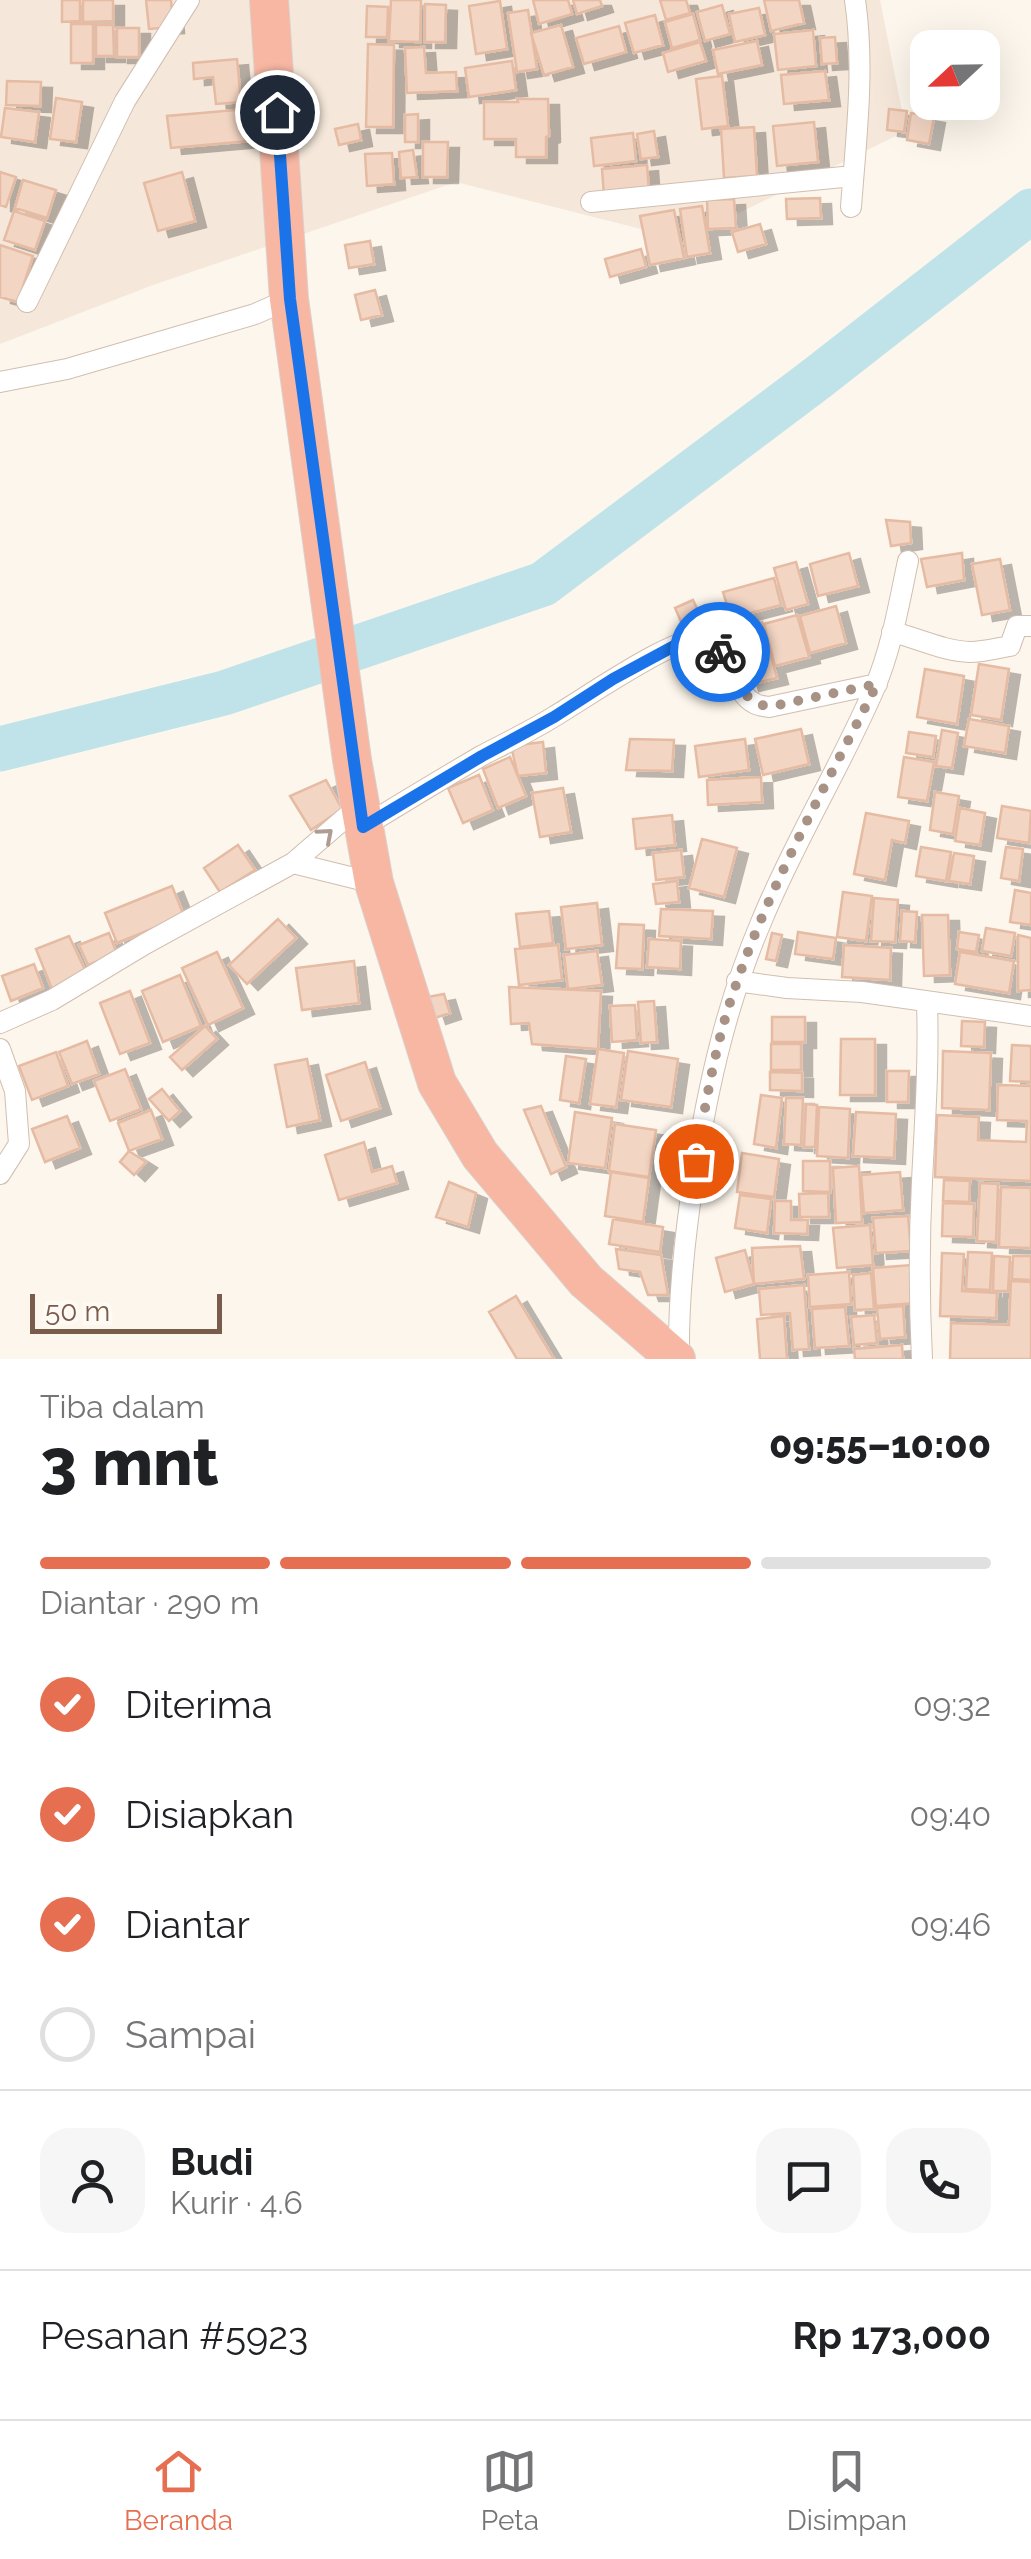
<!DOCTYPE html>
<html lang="id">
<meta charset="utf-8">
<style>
body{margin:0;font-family:Raleway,sans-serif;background:#f6f6f6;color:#202124;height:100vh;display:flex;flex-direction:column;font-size:38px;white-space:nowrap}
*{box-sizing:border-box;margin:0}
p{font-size:32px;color:#757577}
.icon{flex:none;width:55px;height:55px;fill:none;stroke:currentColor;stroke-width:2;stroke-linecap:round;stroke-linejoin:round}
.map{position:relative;height:1359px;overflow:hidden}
.drawer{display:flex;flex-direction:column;background:#fff;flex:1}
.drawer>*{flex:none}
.needle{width:65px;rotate:248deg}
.fabs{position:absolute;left:910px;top:30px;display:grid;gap:20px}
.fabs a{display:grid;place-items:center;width:90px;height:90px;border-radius:20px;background:#fff;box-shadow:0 10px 40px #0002;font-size:50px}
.scale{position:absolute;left:30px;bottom:25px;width:192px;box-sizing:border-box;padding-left:10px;border:5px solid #7a5c4d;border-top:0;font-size:28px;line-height:35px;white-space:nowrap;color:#7a5c4d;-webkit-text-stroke:8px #fffaf3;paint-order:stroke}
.pin{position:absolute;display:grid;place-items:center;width:85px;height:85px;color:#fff;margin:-42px;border:5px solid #fff;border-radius:50%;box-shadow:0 2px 10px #0007}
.courier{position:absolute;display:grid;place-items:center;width:100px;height:100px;margin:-50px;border:8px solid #1a73e8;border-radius:50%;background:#fff;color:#222;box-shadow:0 2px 12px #0007}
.headline em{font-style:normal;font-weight:800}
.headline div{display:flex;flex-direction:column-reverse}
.headline{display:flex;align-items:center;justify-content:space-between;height:170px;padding:0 40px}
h1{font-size:65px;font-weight:800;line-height:75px}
.bar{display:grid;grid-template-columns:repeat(4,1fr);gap:15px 10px;align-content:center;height:120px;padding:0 40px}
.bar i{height:12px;border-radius:8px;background:#e0e0e0}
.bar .on{background:#e76f51}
.bar p{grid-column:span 4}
.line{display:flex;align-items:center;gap:25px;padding:0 40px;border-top:2px solid #e0e0e0}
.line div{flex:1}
.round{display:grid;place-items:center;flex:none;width:105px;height:105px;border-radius:30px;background:#f6f6f6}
ol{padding:0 40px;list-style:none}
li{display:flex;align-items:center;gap:30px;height:110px}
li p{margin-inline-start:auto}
li .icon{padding:10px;border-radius:50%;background:#e76f51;color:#fff;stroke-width:4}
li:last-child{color:#757577}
li i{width:55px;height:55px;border:5px solid #e0e0e0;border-radius:50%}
.tab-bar{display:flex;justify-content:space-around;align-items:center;height:140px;border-top:2px solid #e0e0e0;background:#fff;font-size:28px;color:#757577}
.tab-bar a{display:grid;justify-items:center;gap:5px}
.tab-bar .on{color:#e76f51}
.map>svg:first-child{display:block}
.residential{fill:#f5e8da}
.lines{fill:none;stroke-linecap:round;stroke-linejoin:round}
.river{stroke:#bfe3e8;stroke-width:45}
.building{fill:#f3d5c3;stroke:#e6bba3;stroke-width:2.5;filter:url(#shadow)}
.street-casing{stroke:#d1beb0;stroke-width:22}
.highway-casing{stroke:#dad1cd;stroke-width:40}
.street{stroke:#fff;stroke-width:20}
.highway{stroke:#f7b7a3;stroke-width:38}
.oneway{stroke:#af9d94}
.done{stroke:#a89285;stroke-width:10;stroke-dasharray:0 18}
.route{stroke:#1a73e8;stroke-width:12}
</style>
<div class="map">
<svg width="1031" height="1359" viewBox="0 0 1031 1359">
<defs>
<filter id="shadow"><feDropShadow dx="11" dy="6" stdDeviation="0" flood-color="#0004"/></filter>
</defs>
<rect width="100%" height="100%" fill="#fdf6ec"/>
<path class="residential" d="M0,0H880L906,131L684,240L456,182L153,285L0,344Z"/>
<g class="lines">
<path class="river" d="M0,749L224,693L543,584L816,379L1031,211"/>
</g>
<path class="building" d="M62,0H80V21L62,22Z
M83,0H113V21L83,22Z
M146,0H171L173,27L149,29Z
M391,0H421L420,42L389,41Z
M533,0H568L572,14L539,24Z
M573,0H600L602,6L577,14Z
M660,0H686L690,13L666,20Z
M764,0H799L804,23L771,31Z
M500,1L507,49L476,54L469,6Z
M425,4L446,5L445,42H425Z
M722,5L730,34L705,41L697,12Z
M367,6L388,7L387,37H366Z
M759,8L765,35L735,42L729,14Z
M528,10L537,69L517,72L508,13Z
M693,14L700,40L672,48L665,22Z
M655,15L663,45L634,53L625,23Z
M71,24H93V63H71Z
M96,25H113L114,56H96Z
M561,25L573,67L544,75L531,33Z
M619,26L626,52L584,64L576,38Z
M117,28H139V57H117Z
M813,30L816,66L778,70L774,34Z
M835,37L837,63L822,64L820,38Z
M757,41L762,65L718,74L713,50Z
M700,42L706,61L668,72L663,53Z
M368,44L394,45L393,127H366Z
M424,47L426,73L456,72L457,91L407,93L405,48Z
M237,59L241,102L216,104L213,77L194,79L193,63Z
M512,61L516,90L469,97L465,68Z
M825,71L829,100L784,104L781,75Z
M722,76L728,126L702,129L696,79Z
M7,81L41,82L40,106L6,105Z
M56,98L82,102L76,142L50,139Z
M517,99H548L549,136L546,137V157H516V139H484V102H518Z
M5,108L39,112L35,142L1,137Z
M247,109L249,141L171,148L167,116Z
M889,109L907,111L904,132L887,130Z
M911,113L934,117L929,144L907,140Z
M418,114V142H405V115Z
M814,122L818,162L777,166L773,126Z
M358,124L361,140L339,145L335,129Z
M754,127L757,176L724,178L721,129Z
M654,131L658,157L641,159L637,134Z
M633,133L636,161L594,166L591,138Z
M423,142H448L447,177H423Z
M413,150L417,177L401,178L399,152Z
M392,153L394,184L367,186L365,154Z
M647,165L649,192L604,196L602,169Z
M0,172L16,177L6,207L0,205Z
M182,172L195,221L158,231L144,183Z
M23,180L56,190L47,218L15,208Z
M820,198L821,218L787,219L786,199Z
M734,199L736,228L708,229L707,200Z
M702,206L710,253L687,257L680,209Z
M674,210L684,258L650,265L640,216Z
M14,211L45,221L35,250L4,240Z
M760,224L766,244L738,252L732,232Z
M370,241L374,264L349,268L345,245Z
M0,245L33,256L18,302L0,297Z
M641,249L646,267L610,277L605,259Z
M375,290L382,315L361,320L355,295Z
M886,520L910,522L911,543L891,546Z
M849,553L858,586L818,596L810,564Z
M962,553L964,580L927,587L921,559Z
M1000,559L1010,610L982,615L972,564Z
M796,562L808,604L786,610L774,568Z
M774,578L781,605L731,618L723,592Z
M693,600L705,625L687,635L675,608Z
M836,606L846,643L810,653L800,616Z
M797,615L809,657L775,666L764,624Z
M762,622L777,678L748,685L733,630Z
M979,664L1009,669L1001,720L971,715Z
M925,669L964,676L957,724L917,717Z
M969,719L1009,726L1005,753L964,746Z
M801,729L809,764L763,775L755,739Z
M942,730L958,733L952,768L936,766Z
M909,732L936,736L933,757L906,753Z
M630,739L674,740L672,771L626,770Z
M745,739L749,770L699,777L695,746Z
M543,742L546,773L518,776L511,746Z
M510,757L526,796L498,808L483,769Z
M904,757L934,762L927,801L898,797Z
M479,775L493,810L463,823L448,788Z
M761,777L762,802L708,805L707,780Z
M326,780L342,809L311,830L290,796Z
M563,788L571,832L540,837L532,793Z
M935,792L959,796L953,834L930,830Z
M1002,806L1031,811L1029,843L997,838Z
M960,808L985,813L980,845L955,841Z
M866,813L909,821L905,843L892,840L885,880L854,874Z
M672,815L675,845L636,849L633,819Z
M702,839L737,848L724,897L689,888Z
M238,845L255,870L220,892L204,868Z
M921,847L951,852L946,881L916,876Z
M1006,847L1023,849L1019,881L1001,878Z
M681,850L684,877L656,880L653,853Z
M954,853L974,856L970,884L949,881Z
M677,881L679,902L656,904L653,884Z
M172,886L184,916L117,943L105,913Z
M1015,890L1031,893V925L1010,922Z
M843,892L872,896L866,941L837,937Z
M874,898L898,900L895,942L871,941Z
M597,903L602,945L566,949L561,907Z
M661,909L713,911L711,939L659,936Z
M549,911L553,943L520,947L516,914Z
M902,911L917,912L915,942L900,941Z
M922,915H948L950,975L924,976Z
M278,919L296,938L247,984L229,965Z
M619,924L644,925L642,969L616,968Z
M986,928L1015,933L1011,956L982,951Z
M798,932L836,938L833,959L795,954Z
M959,932L979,935L976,952L957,949Z
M109,933L117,954L88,965L79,945Z
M772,933L782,935L776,961L766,959Z
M1018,935L1031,938V990L1018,991Z
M69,936L86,972L52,989L36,949Z
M649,939L681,941L680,969L647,967Z
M558,945L562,980L519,985L515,949Z
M844,945L891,948L890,980L842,977Z
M597,951L602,985L568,989L564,955Z
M217,952L243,1008L208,1025L182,968Z
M960,952L1014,961L1009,993L955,984Z
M354,961L359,1003L302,1010L296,968Z
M34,964L43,988L11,1001L2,976Z
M180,975L201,1026L163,1042L142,991Z
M509,987L601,991L598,1049L532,1044L529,1023L511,1024Z
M130,991L150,1043L120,1054L100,1003Z
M444,994L450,1013L435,1018L428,997Z
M654,1001L657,1042L641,1043L638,1002Z
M635,1005L637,1040L612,1042L610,1006Z
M772,1017H805V1042H772Z
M962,1021L985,1022L984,1047L961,1046Z
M205,1026L217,1039L182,1070L170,1057Z
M841,1039H875V1095H840Z
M87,1041L99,1074L72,1084L59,1052Z
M771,1044H801V1070H771Z
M1012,1045L1031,1046V1082L1010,1081Z
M598,1049L624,1053L616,1107L590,1104Z
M628,1051L678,1059L671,1107L621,1100Z
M943,1051L991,1053L989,1110L942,1108Z
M56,1052L68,1086L32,1100L19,1066Z
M566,1056L586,1059L579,1103L560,1100Z
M307,1059L320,1120L287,1127L275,1065Z
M365,1062L380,1108L341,1121L326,1075Z
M125,1069L141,1109L110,1121L94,1081Z
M887,1071H909L908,1102H887Z
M770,1072L802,1073V1091L770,1090Z
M998,1085L1031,1086V1181L935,1177L937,1115L979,1117L978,1140L1026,1142L1027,1121L997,1120Z
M162,1089L180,1111L169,1121L149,1099Z
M761,1095L782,1098L776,1148L754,1144Z
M786,1098H803L801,1145L784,1144Z
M806,1104L817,1105L815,1147H804Z
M541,1106L566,1167L551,1174L524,1110Z
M819,1107L850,1109L848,1158L817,1156Z
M151,1110L162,1139L129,1151L118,1123Z
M575,1112L612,1118L605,1168L568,1163Z
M856,1112L896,1114L894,1158L853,1156Z
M67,1116L80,1148L45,1162L32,1129Z
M615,1124L656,1130L649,1177L609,1171Z
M364,1142L372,1172L392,1166L397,1183L339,1200L325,1155Z
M129,1151L146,1162L134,1175L120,1162Z
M742,1153L779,1159L774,1197L737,1192Z
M803,1161H830V1192L803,1191Z
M859,1166L862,1222L836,1223L833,1168Z
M611,1172L649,1178L643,1222L605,1216Z
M900,1172L903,1210L864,1213L861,1175Z
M944,1180L970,1181L969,1202L943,1201Z
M449,1182L476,1193L468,1227L436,1217Z
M980,1183L998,1184L996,1242L977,1241Z
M1001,1187L1031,1188V1248L999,1247Z
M828,1193L829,1217H800L799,1194Z
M740,1195L771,1199L767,1233L735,1228Z
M775,1201H791V1220H808L807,1234L774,1233Z
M943,1203L974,1204L973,1237L942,1236Z
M908,1216L911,1251L876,1253L873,1218Z
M613,1219L663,1227L660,1252L609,1244Z
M870,1225L873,1265L837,1268L833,1228Z
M800,1246L804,1279L754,1284L752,1248Z
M616,1249L661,1255L668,1295H648L640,1272L619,1269Z
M745,1250L754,1284L725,1292L716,1258Z
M968,1252L992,1253L990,1290L966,1289Z
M942,1253L964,1254L962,1291L997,1293L996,1318L940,1316Z
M994,1256L1010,1257L1008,1291H993Z
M1013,1256H1031V1280L1012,1279Z
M912,1265L916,1303L876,1306L873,1268Z
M849,1272L851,1304L810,1307L808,1275Z
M871,1273L874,1309L855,1310L853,1275Z
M1011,1281L1031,1282V1359H950L951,1323L1009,1325Z
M804,1285L809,1349L793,1350L790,1313L761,1315L759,1289Z
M516,1296L554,1359H517L489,1312Z
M903,1306L905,1337L880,1339L877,1308Z
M845,1307L849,1346L815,1348L812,1309Z
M874,1315L877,1343L854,1345L851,1317Z
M784,1316L787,1359H760L757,1319Z
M902,1345L903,1359H855L854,1349Z"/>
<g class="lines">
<defs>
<path id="street" d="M591,202L853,176
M851,207C856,139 865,68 855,0
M27,302L125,101L189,0
M0,382L67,369L255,314L289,299
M892,632C918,638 943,651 970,652C983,652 998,648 1010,646L1017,626H1031
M363,827C402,803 442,779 481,756C506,743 531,731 555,716C581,701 678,633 703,639C733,647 730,690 754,703C758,706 764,706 769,707L877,684
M293,863L374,883
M737,981L787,988L862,992L1031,1016
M0,1023L52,1000L145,944L293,863L359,806
M0,1049L15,1091L19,1144L0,1174
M679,1359C678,1295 685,1233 695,1169C709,1081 727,1002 762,920C795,840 841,766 875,687C892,647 899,603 908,561
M922,1359C919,1300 919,1240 922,1181C925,1121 929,1062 927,1003"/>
<path id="highway" d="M269,0L289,299L352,760L374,883L437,1083L480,1155L586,1281L676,1359"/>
</defs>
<use href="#street" class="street-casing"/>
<use href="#highway" class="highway-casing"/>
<use href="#street" class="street"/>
<use href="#highway" class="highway"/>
</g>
<defs><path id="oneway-chevron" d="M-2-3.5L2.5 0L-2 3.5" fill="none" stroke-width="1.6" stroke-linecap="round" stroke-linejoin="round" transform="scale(2.5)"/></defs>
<use class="oneway" href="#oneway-chevron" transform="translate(326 835) rotate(-41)"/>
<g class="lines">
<path class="done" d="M696,1161C706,1101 716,1039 737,982C772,880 829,780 877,684L769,707C737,699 737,677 720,652"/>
<path class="route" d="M277,112L290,299L363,827L482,756L554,717L613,679L676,645L698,638L709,641L720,652"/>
</g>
</svg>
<div class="fabs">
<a><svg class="needle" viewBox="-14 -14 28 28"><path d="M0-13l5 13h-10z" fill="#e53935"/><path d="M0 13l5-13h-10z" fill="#757577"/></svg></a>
</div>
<div class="scale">50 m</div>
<div class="pin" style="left:696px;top:1161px;background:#ea580c"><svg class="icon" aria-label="bag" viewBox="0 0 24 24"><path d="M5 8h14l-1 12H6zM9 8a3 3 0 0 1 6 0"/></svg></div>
<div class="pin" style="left:277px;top:112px;background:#1f2937"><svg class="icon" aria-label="home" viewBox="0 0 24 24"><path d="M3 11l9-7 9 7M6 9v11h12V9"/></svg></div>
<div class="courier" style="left:720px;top:652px"><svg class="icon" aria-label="bike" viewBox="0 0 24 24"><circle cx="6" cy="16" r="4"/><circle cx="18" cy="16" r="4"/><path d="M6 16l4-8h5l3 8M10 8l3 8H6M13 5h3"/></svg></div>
</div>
<section class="drawer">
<div class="headline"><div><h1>3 mnt</h1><p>Tiba dalam</p></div><em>09:55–10:00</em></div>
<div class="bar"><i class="on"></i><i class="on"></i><i class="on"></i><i></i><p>Diantar · 290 m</p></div>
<ol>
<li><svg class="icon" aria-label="check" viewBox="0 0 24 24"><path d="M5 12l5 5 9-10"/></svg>Diterima<p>09:32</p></li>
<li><svg class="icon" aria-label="check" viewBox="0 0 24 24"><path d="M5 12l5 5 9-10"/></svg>Disiapkan<p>09:40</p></li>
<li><svg class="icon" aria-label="check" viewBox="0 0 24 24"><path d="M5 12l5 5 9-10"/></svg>Diantar<p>09:46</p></li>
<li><i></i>Sampai</li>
</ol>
<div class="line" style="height:180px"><a class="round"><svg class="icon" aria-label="person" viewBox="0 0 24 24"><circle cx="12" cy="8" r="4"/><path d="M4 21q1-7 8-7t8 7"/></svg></a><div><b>Budi</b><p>Kurir · 4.6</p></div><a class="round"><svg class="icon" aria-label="chat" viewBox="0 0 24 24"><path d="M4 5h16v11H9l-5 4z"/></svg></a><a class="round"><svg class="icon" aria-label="phone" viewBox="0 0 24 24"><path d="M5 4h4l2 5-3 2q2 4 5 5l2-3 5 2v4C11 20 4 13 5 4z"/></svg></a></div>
<div class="line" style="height:130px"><div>Pesanan #5923</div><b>Rp 173,000</b></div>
</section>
<nav class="tab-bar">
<a class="on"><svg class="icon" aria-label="home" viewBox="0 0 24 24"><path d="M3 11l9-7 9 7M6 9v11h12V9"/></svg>Beranda</a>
<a><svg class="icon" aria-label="map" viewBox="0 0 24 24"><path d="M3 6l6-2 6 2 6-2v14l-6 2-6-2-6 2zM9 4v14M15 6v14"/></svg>Peta</a>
<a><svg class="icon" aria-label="saved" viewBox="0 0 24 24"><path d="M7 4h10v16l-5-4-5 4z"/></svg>Disimpan</a>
</nav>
